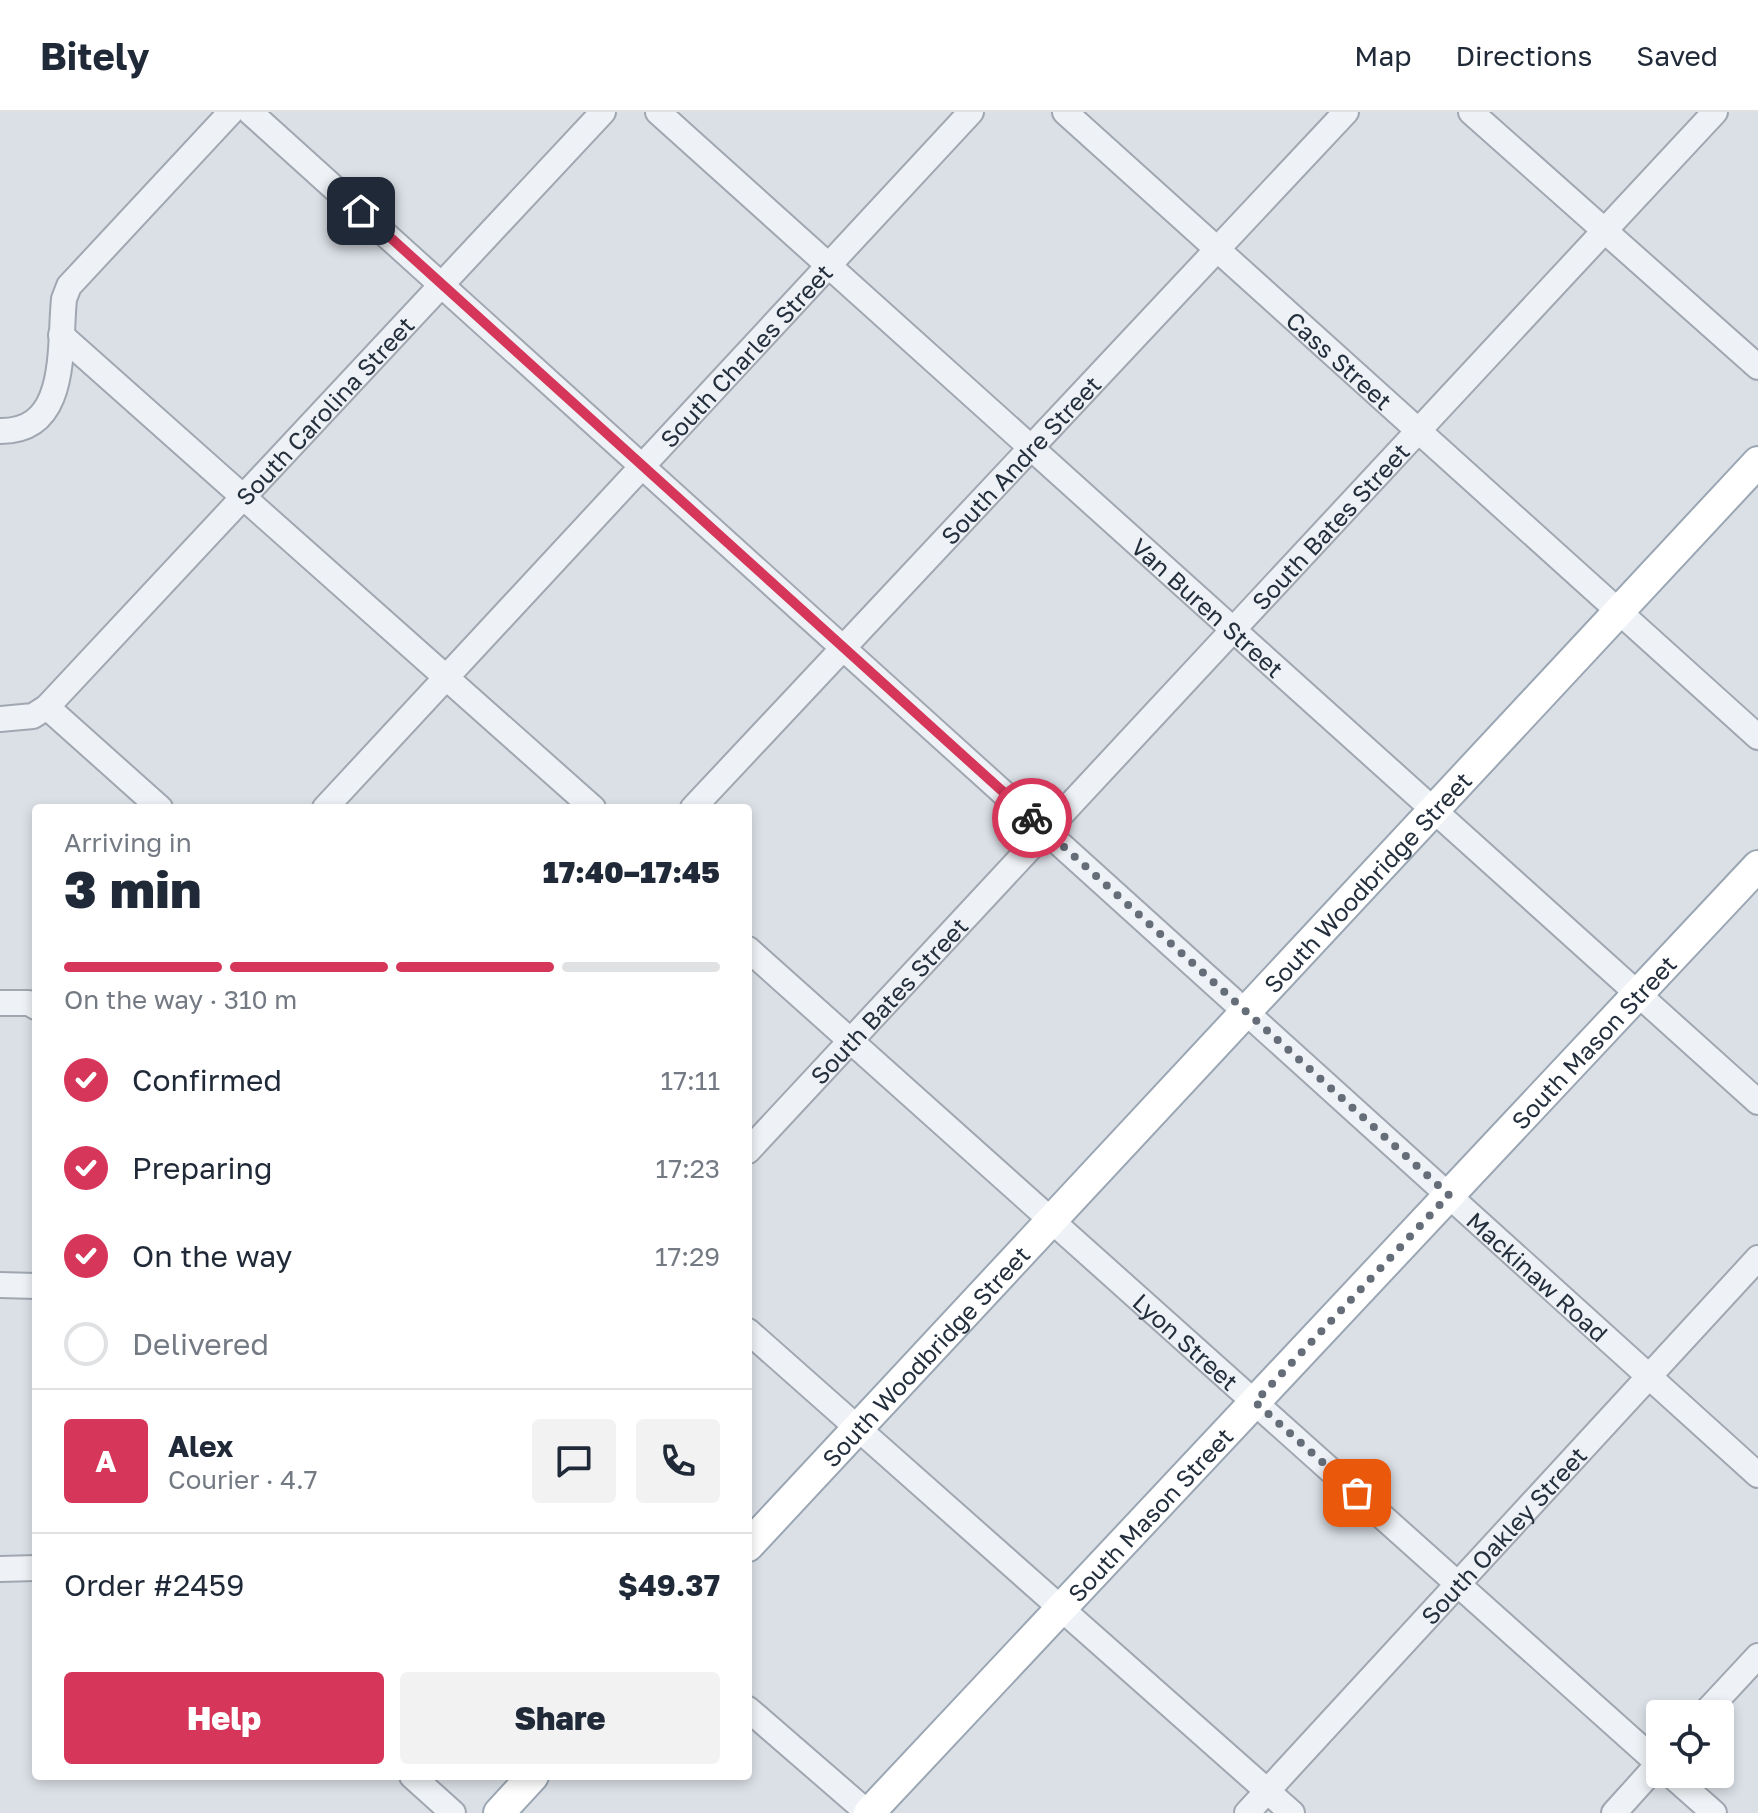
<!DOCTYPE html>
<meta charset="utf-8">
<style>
body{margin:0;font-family:"Golos Text",sans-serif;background:#f2f2f3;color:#1f2937;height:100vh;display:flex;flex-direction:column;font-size:30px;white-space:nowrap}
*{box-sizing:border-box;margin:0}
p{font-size:26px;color:#747a83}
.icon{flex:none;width:44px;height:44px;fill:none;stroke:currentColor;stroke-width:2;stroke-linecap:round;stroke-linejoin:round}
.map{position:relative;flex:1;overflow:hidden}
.side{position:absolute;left:32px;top:692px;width:720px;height:976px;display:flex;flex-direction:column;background:#fff;border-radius:8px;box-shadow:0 4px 12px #0003}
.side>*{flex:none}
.tools{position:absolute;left:1646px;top:1588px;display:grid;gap:16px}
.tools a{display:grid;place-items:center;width:88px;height:88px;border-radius:8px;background:#fff;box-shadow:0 4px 12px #0003;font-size:40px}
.pin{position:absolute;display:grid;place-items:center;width:68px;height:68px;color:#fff;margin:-34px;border-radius:16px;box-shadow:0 4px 12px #0006}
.courier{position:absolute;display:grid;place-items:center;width:80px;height:80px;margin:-40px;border:6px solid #d6365a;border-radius:50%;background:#fff;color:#222;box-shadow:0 2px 10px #0007}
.headline em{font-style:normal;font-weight:800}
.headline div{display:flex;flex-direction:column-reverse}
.headline{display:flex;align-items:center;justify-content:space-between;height:136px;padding:0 32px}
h1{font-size:52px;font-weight:800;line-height:60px}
.bar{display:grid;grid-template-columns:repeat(4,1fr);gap:12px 8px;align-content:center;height:96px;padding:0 32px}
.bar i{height:10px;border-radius:6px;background:#e0e1e3}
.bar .on{background:#d6365a}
.bar p{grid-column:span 4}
.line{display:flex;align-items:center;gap:20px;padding:0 32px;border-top:2px solid #e0e1e3}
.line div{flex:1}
.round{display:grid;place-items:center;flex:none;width:84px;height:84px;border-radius:8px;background:#f2f2f3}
ol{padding:0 32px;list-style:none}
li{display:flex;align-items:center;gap:24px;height:88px}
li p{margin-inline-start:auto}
li .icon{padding:8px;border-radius:50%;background:#d6365a;color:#fff;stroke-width:4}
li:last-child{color:#747a83}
li i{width:44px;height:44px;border:4px solid #e0e1e3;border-radius:50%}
.cta{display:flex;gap:16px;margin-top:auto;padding:16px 32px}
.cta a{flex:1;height:92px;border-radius:8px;background:#d6365a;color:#fff;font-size:32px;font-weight:800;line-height:92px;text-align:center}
.cta a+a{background:#f2f2f3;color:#1f2937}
header{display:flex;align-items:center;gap:48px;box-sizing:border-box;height:112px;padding:0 40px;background:#fff;border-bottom:2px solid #e0e1e3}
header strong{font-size:38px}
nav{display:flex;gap:44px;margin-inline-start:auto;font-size:28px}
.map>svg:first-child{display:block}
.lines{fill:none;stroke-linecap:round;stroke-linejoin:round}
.minor-casing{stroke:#a0a7b1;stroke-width:28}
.major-casing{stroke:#9aa6b3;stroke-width:34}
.minor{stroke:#eef1f5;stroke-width:24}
.major{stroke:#fff;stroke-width:30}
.done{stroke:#646d78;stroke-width:8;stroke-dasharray:0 14.4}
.route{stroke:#d6365a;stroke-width:10}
.labels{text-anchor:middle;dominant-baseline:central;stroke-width:6;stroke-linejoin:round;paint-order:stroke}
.street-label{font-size:24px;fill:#242f3d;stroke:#eaeff4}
</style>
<header>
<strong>Bitely</strong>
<nav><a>Map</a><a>Directions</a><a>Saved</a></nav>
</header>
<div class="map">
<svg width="1758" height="1701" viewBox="0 0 1758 1701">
<rect width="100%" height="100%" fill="#dbe0e7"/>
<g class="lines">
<defs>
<g id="minor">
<path id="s1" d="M250,0L1758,1363"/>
<path id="s2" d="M658,0L1758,990"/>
<path id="s3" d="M1065,0L1758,625"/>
<path d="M1471,0L1758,255"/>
<path d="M61,223L593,696"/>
<path d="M0,319C69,320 59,237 64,187L69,174L231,0"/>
<path d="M47,595L160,696"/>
<path id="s4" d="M0,607L33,604L47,595L603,0"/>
<path id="s5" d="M325,696L971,0"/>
<path id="s6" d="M693,696L1346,0"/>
<path id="s7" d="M748,837L1660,1653"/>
<path d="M0,891H29L36,895"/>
<path id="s8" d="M748,1039L1715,0"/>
<path d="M0,1173L36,1174"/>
<path d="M748,1219L1292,1701"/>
<path d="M0,1457L36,1456"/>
<path d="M748,1597L868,1701"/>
<path d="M1704,1602L1758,1544"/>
<path d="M1670,1662L1714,1701"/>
<path d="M412,1664L453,1701"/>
<path id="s9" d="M1247,1701L1758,1146"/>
<path d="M1614,1701L1660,1650"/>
</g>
<g id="major">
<path id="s10" d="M748,1434L1758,350"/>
<path d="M499,1701L533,1664"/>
<path id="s11" d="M869,1701L1758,754"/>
</g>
</defs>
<use href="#minor" class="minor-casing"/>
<use href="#major" class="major-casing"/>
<use href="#minor" class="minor"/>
<use href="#major" class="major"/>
</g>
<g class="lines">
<path class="done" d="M1032,706L1449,1083L1255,1290L1357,1381"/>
<path class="route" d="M361,99L1032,706"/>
</g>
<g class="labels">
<g class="street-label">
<text stroke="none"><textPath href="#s5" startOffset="618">South Charles Street</textPath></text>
<text stroke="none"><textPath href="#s3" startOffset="370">Cass Street</textPath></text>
<text stroke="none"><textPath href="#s4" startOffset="456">South Carolina Street</textPath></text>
<text stroke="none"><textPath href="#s6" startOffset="478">South Andre Street</textPath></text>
<text stroke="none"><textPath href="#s8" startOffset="854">South Bates Street</textPath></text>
<text stroke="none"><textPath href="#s2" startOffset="740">Van Buren Street</textPath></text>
<text stroke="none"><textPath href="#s10" startOffset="908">South Woodbridge Street</textPath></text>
<text stroke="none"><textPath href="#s8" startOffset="206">South Bates Street</textPath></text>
<text stroke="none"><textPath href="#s11" startOffset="1058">South Mason Street</textPath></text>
<text stroke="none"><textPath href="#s1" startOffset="1736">Mackinaw Road</textPath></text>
<text stroke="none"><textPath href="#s7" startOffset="588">Lyon Street</textPath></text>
<text stroke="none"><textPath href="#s10" startOffset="260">South Woodbridge Street</textPath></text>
<text stroke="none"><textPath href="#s11" startOffset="410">South Mason Street</textPath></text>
<text stroke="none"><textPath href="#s9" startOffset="378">South Oakley Street</textPath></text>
</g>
</g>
</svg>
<div class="tools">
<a><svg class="icon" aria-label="locate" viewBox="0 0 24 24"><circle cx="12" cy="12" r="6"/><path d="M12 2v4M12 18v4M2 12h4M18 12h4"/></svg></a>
</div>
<div class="pin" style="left:1357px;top:1381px;background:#ea580c"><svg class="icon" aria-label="bag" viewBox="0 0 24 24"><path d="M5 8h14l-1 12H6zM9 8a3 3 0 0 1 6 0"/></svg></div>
<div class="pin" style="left:361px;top:99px;background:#1f2937"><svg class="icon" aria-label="home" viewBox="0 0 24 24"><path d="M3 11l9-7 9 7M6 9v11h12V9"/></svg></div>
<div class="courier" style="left:1032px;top:706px"><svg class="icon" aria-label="bike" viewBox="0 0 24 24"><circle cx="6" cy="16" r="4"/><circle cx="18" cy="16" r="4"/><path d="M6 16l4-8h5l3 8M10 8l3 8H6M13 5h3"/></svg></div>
<section class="side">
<div class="headline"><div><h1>3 min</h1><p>Arriving in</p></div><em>17:40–17:45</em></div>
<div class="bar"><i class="on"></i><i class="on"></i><i class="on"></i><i></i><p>On the way · 310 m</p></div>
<ol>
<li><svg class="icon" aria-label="check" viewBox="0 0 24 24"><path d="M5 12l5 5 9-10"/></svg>Confirmed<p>17:11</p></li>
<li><svg class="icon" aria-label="check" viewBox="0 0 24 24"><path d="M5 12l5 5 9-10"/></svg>Preparing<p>17:23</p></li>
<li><svg class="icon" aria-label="check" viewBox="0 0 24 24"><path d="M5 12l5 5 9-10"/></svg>On the way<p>17:29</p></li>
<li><i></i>Delivered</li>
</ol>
<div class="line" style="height:144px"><b class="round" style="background:#d6365a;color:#fff">A</b><div><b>Alex</b><p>Courier · 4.7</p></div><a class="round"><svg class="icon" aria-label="chat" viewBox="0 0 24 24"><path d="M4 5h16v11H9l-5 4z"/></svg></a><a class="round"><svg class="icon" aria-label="phone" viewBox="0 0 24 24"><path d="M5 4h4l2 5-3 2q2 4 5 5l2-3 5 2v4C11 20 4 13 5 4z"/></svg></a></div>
<div class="line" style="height:104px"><div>Order #2459</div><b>$49.37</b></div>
<div class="cta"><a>Help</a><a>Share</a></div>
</section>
</div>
